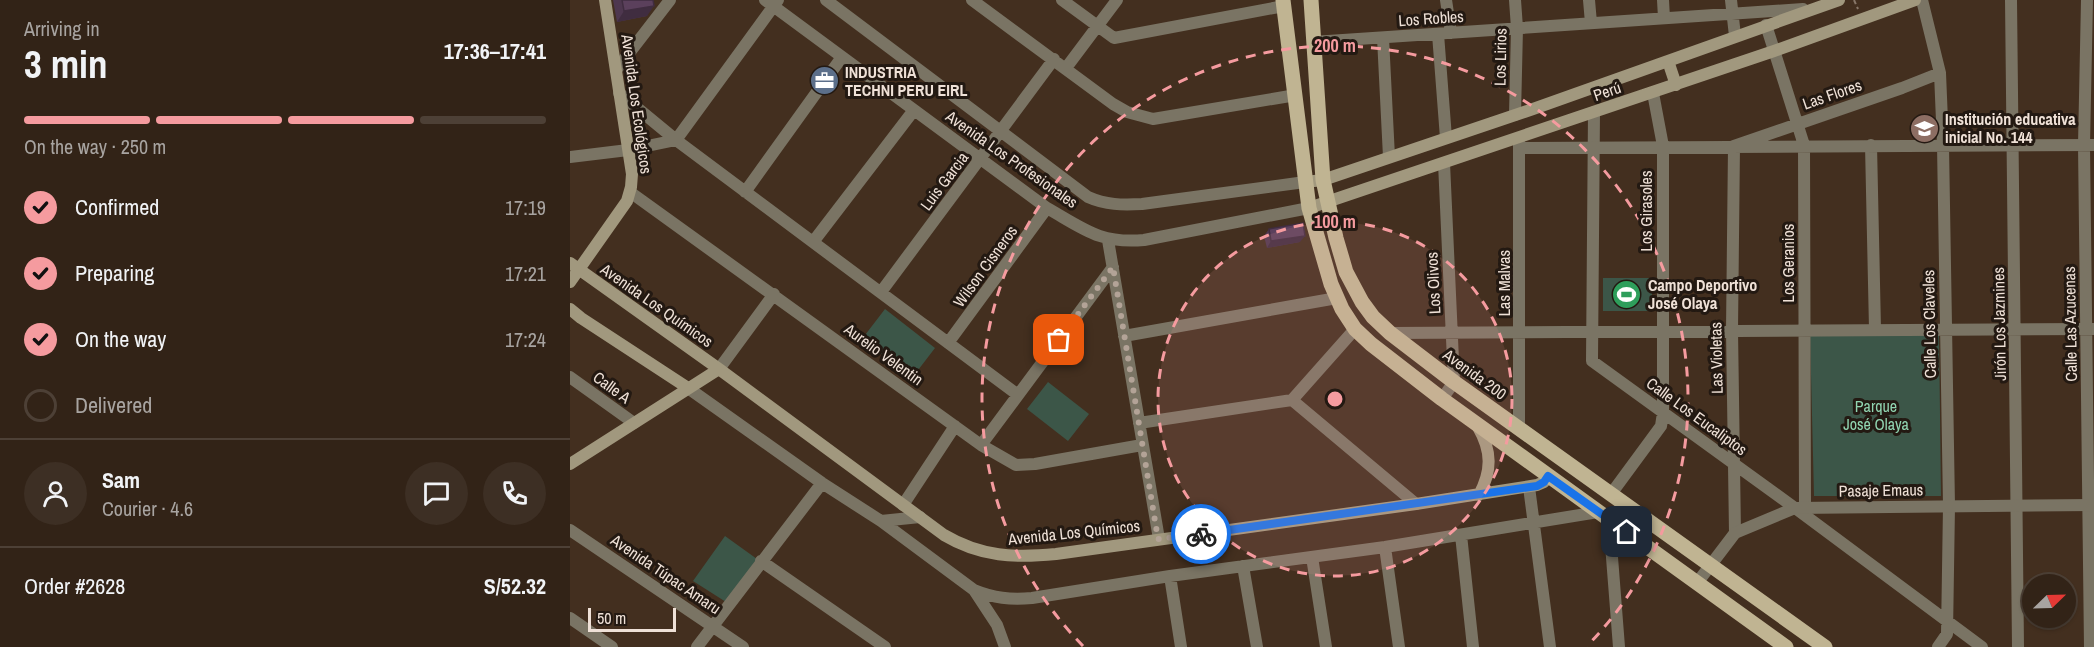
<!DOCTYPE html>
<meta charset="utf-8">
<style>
body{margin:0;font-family:"Archivo Narrow",sans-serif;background:#3d2f24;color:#f1f3f6;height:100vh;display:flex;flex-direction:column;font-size:22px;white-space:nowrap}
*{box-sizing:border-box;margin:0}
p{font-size:20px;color:#a8a4a1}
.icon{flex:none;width:33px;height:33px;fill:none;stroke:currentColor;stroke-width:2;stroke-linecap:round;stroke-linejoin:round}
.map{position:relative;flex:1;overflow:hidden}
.panel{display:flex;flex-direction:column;background:#322317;width:570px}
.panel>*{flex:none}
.needle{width:39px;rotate:67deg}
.fabs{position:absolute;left:1452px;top:574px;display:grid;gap:12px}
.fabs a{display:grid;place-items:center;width:54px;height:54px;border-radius:50%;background:#322317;box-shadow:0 2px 4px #0004,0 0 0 2px #4d4036;font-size:30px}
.scale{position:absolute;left:18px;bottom:15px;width:88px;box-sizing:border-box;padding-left:6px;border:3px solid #efe1d7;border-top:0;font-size:16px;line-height:21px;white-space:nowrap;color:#efe1d7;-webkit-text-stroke:4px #231912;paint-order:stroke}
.pin{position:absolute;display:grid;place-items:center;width:51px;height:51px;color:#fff;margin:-26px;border-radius:12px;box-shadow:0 3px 9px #0006}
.courier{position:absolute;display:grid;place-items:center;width:60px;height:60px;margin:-30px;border:4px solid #1a73e8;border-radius:50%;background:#fff;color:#222;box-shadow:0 2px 8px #0007}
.overview em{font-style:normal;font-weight:700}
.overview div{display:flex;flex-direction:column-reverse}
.overview{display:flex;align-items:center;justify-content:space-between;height:102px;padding:0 24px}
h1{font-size:39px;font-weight:700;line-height:45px}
.bar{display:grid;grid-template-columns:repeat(4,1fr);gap:9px 6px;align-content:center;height:72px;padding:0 24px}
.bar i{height:8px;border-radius:4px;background:#4d4036}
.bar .selected{background:#f59b9f}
.bar p{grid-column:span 4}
.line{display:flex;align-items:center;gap:15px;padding:0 24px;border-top:2px solid #4d4036}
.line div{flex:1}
.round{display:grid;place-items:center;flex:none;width:63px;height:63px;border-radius:32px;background:#3d2f24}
ol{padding:0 24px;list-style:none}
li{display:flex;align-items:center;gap:18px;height:66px}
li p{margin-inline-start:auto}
li .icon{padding:6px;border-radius:50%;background:#f59b9f;color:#111;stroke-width:4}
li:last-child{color:#a8a4a1}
li i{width:33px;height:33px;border:3px solid #4d4036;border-radius:50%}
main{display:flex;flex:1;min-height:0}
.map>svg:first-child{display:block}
.green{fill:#3c5648}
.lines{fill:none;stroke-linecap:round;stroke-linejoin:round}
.path{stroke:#877668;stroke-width:2;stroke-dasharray:4.5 3;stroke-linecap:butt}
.minor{stroke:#7a7464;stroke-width:12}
.tertiary{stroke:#7a7464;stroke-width:12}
.secondary{stroke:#a1987e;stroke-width:12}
.primary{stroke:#c0b492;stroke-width:15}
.wall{fill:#4e374f}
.shaded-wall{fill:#402d40}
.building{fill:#5b405c;stroke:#402d40;stroke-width:1.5}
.done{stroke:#b3a397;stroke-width:6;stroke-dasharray:0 10.8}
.route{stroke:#1a73e8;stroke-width:8}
.ring{fill:none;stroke:#f59b9f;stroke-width:3;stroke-dasharray:10 8}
.labels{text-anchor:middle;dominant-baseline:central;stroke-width:6;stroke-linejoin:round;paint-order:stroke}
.street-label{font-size:16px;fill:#efe1d7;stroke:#231912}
.poi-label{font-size:16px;font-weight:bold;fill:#efe1d7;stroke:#231912;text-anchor:start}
.park-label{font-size:16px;fill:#91d5b1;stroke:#231912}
.centre{fill:#f59b9f;stroke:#231912;stroke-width:3}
.ring-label{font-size:18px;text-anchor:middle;font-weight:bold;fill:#f59b9f;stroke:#231912;stroke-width:6;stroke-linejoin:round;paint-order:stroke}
</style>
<main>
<section class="panel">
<div class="overview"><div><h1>3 min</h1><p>Arriving in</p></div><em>17:36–17:41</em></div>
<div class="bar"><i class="selected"></i><i class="selected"></i><i class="selected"></i><i></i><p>On the way · 250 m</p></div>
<ol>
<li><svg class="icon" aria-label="check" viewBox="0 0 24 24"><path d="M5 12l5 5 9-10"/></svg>Confirmed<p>17:19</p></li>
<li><svg class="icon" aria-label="check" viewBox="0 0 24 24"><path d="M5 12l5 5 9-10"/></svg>Preparing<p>17:21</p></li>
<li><svg class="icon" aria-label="check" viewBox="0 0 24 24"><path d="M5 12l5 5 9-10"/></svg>On the way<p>17:24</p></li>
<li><i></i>Delivered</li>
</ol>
<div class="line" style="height:108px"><a class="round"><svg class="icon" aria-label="person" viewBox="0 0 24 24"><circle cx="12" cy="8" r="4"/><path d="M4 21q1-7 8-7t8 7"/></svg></a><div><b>Sam</b><p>Courier · 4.6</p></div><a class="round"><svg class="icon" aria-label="chat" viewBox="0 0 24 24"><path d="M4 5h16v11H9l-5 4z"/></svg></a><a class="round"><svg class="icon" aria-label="phone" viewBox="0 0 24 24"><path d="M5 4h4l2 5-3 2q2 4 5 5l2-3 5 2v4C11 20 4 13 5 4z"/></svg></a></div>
<div class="line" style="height:78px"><div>Order #2628</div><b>S/52.32</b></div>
</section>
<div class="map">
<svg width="1524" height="647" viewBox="0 0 1524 647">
<rect width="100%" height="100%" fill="#432f1f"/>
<path class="green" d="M1033,278H1082V311H1033Z
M315,309L365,348L342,378L292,339Z
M1369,332L1371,496H1244L1240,334Z
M478,382L519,414L498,441L457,409Z
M155,536L187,559L156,602L123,581Z"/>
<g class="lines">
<path class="path" d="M1284,0L1288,9"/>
<path class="minor" d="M195,0L477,208C514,229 530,244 574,240L739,208
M256,0L518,197C536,205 552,205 572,204L735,182
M402,0L543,104L557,112L583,119L726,95
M492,0L544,38L714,6
M876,0L881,33
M1019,0L1021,23
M1093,0L1094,18
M1161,0L1165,36
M1352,0L1370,73L1373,145L1379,506L1377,634L1368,647
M1441,0L1448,647
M1517,0L1514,145L1520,647
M1196,25L1234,145L1235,508
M868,34L876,138
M813,38L819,157
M743,42L1233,9
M496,68L547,0
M46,70L100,0
M49,93L106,140L448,395
M1024,112L1022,361L1225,508L1412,647
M945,115L947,28L945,0
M949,142V428
M1301,145L1305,329
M949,148L1524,145
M0,157L58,150L106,140L208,0
M60,192L411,445L446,465L465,464L572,445
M175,192L272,57
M538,240L589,539
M243,242L344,110
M311,292L484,59
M820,333L1524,329
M554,336L767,298
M378,343L477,208
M149,369L204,294
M0,377L64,423
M118,388L252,483L311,521L350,517
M872,399L884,382L874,163
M722,400L846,504
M569,423L722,400L785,329
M411,445L543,267
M959,487L980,647
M1041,494L1091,426L1093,413V146L1083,93
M333,505L385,426
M1039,519L1049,647
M311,521L404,590L427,625L435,647
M0,530L173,647
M1165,533L1162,330L1164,146L1332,88L1370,73
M891,535L903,647
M815,547L829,647
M742,557L756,647
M191,561L315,647
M673,566L687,647
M600,576L611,647
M404,590C424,598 440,600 462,598L600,576L815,547L1028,512
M0,618L42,647
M127,647L252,483"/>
<path class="tertiary" d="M1127,583L1165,533L1225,508L1524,505"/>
<path class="secondary" d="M1098,61L1106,85
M735,182L753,180L963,109L1269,0
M739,208L1204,51L1345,0
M0,263L149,369L374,535C411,557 445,558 486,554L846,504L967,485L974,482L978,476
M0,282L57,201L61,187L62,174L35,0
M0,309L11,318L118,388
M908,427C922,451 922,471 909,495
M0,464L149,369"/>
<path class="primary" d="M713,0L739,208L761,284L772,309L785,329L801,344L872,399L1216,647
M741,0L753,180L766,238L776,272L792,302L803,317L820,333L884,382L1255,647"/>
</g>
<path class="wall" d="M43,0H83L77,16L47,22Z
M699,229L730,242L697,248L694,236Z"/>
<path class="shaded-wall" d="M84,6L77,16L47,22L54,11Z
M735,236L730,242L697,248L701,241Z"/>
<path class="building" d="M52,0H83L84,6L54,11Z
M733,223L735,236L701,241L699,229Z"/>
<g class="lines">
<path class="done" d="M489,340L543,267L588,539L631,534"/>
<path class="route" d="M631,534L967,486L974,482L978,476L1057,532"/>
</g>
<circle cx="765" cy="399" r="177" fill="#f59b9f" fill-opacity=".12"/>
<g class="ring">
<circle cx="765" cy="399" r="177"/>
<path d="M513 646A353 353 0 1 1 1017 646"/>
</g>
<defs>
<symbol id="office-disc" viewBox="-11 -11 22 22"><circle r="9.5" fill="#5c6f8a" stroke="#231912"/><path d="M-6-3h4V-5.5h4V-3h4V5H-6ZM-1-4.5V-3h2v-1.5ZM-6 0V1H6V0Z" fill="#fff"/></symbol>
<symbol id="school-disc" viewBox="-11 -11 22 22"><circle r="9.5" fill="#8d6e63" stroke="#231912"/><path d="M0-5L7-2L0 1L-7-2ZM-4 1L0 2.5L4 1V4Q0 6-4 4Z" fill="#fff"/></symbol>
<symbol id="stadium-disc" viewBox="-11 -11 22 22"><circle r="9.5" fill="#2e9e5b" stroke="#231912"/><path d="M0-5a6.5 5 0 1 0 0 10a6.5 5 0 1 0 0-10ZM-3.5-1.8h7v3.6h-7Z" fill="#fff"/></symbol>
</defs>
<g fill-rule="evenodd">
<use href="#office-disc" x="238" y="64" width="33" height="33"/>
<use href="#school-disc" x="1338" y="112" width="33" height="33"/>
<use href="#stadium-disc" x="1040" y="278" width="33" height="33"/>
</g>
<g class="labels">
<g class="street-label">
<text transform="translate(861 18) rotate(-4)">Los Robles</text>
<text transform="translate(930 57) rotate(-89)">Los Lirios</text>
<text transform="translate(1037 91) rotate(-19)">Perú</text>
<text transform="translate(1262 94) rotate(-19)">Las Flores</text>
<text transform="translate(67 104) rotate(82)">Avenida Los Ecológicos</text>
<text transform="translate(442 159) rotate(35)">Avenida Los Profesionales</text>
<text transform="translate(374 181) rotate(-53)">Luis Garcia</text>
<text transform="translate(1076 211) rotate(-90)">Los Girasoles</text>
<text transform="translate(1218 263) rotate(-90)">Los Geranios</text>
<text transform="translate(415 266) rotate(-54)">Wilson Cisneros</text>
<text transform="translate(863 283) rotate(-93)">Los Olivos</text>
<text transform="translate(934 283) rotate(-90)">Las Malvas</text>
<text transform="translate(87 305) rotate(35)">Avenida Los Químicos</text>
<text transform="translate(1359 324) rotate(-91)">Calle Los Claveles</text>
<text transform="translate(1429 324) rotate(-91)">Jirón Los Jazmines</text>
<text transform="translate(1500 324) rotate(-91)">Calle Las Azucenas</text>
<text transform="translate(314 354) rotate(36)">Aurelio Velentin</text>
<text transform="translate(1146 358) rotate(-91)">Las Violetas</text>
<text transform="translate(905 374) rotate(36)">Avenida 200</text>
<text transform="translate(42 387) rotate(36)">Calle A</text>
<text transform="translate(1127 416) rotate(36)">Calle Los Eucaliptos</text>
<text transform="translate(1311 490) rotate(-1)">Pasaje Emaus</text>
<text transform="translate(504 532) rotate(-6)">Avenida Los Químicos</text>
<text transform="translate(96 574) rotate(34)">Avenida Túpac Amaru</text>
</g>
<g class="poi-label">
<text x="275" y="72">INDUSTRIA<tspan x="275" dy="18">TECHNI PERU EIRL</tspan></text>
<text x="1375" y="119">Institución educativa<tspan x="1375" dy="18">inicial No. 144</tspan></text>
<text x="1078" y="285">Campo Deportivo<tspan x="1078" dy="18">José Olaya</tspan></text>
</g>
<g class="park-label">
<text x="1306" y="406">Parque<tspan x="1306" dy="18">José Olaya</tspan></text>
</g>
</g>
<circle cx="765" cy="399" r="9" class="centre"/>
<g class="ring-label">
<text x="765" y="52">200 m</text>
<text x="765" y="228">100 m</text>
</g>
</svg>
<div class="fabs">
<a><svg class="needle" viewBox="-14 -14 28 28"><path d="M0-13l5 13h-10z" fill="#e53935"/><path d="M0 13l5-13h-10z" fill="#a8a4a1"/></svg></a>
</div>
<div class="scale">50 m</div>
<div class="pin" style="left:489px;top:340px;background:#ea580c"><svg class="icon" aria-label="bag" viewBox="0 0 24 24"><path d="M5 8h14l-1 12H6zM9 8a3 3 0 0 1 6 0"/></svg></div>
<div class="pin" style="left:1057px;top:532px;background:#1f2937"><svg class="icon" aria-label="home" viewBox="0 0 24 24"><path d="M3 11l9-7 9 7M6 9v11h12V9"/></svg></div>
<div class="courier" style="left:631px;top:534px"><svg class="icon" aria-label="bike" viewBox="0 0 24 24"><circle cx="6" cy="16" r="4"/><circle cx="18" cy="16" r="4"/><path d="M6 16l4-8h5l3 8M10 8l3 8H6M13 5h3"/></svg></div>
</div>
</main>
